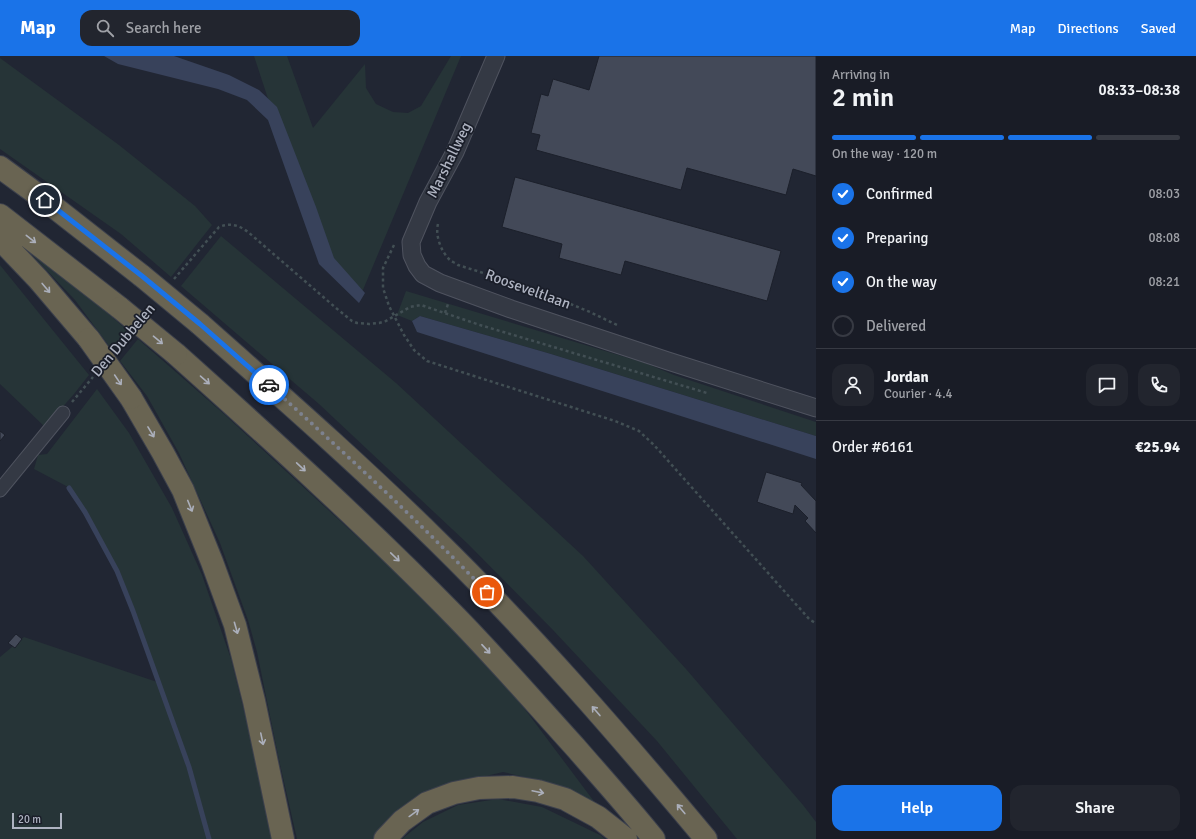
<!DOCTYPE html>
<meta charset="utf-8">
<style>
body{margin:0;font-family:Signika,sans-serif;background:#22252e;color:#f1f3f6;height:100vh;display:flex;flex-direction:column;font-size:15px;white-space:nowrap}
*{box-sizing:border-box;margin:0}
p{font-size:13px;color:#9fa1a7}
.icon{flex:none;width:22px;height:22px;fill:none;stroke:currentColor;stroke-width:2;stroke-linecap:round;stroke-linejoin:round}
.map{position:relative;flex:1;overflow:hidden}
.sheet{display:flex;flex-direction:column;background:#191c26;width:380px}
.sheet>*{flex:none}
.scale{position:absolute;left:12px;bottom:10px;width:50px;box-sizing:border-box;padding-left:4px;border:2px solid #aeb3c1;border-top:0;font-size:11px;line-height:14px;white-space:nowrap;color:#aeb3c1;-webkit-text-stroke:3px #1a1e29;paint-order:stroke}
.pin{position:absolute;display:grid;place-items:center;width:34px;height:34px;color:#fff;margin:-17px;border:2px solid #fff;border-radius:50%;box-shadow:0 1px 4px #0007}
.courier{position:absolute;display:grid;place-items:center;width:40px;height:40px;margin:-20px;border:3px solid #1a73e8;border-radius:50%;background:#fff;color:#222;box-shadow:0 1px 5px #0007}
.summary em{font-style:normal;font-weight:600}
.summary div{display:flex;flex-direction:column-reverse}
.summary{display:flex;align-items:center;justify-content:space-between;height:68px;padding:0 16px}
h1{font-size:26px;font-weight:600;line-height:30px}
.bar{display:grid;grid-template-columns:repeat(4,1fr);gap:6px 4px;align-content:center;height:48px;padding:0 16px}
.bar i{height:5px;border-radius:3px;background:#373a43}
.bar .on{background:#1a73e8}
.bar p{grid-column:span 4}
.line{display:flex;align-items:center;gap:10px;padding:0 16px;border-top:1px solid #373a43}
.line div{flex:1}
.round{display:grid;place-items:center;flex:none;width:42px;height:42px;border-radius:12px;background:#22252e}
ol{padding:0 16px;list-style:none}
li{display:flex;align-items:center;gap:12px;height:44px}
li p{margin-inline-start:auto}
li .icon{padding:4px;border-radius:50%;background:#1a73e8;color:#fff;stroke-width:4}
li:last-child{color:#9fa1a7}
li i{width:22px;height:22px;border:2px solid #373a43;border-radius:50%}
.primary-button{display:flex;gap:8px;margin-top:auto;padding:8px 16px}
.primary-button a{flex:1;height:46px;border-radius:12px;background:#1a73e8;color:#fff;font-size:16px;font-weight:600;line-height:46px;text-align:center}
.primary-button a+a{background:#22252e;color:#f1f3f6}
header{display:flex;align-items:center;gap:24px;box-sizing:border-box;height:56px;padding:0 20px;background:#1a73e8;color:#fff}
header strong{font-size:19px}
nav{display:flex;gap:22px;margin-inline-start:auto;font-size:14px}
.search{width:280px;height:36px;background:#22252e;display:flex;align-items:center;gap:10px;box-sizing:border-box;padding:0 14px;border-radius:12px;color:#9fa1a7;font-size:15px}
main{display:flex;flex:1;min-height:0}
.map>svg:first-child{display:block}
.green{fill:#263437}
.water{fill:#38425b}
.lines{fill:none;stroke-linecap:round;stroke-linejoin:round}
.stream{stroke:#38425b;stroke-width:5}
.building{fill:#434958;stroke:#1c202b}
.minor-casing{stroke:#4f535f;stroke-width:15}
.tertiary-casing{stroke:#4f535f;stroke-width:19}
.motorway-casing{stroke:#3c404c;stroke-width:24}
.path{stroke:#424f54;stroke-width:2.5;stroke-dasharray:3 3;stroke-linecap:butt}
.minor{stroke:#343944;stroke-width:13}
.tertiary{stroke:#343944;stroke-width:17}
.motorway{stroke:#696452;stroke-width:22}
.motorway-bridge-casing{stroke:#3c404c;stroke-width:24;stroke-linecap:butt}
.motorway-bridge{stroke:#696452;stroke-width:22}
.oneway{stroke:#abafbb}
.done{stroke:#7d828f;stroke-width:4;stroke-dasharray:0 7.2}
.route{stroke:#1a73e8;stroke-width:5}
.labels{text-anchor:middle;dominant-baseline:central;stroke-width:3.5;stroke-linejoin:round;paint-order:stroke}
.street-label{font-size:15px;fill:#aeb3c1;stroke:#1a1e29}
</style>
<header>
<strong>Map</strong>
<div class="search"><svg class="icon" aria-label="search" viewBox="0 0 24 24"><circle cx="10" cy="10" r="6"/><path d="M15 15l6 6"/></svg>Search here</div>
<nav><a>Map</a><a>Directions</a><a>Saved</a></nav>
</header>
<main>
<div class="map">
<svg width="816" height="783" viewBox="0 0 816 783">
<rect width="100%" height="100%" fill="#212633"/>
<path class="green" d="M254,0H287L313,72L365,8L366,32L376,48L393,56L408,57L421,50L451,0H461L360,241L345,231L275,64Z
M0,2L119,89L195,150L212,169L171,221L121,178L0,93Z
M14,180L78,231L128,275L112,294L75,244Z
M221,180L396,327L583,500L686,613L803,749L816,766V783H737L657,685L552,573L468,488L319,348L181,230Z
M0,209L89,319L74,338L45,371L0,328Z
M406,235L645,307L674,319L816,366V380L551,298L420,260L412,265L397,259Z
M138,283L224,358L401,521L491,608L602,756L551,727L503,716L451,728L378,776L373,783H297L279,704L257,596L248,564L220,487L179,397L147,340L120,305Z
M97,333L129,377L172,452L202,519L231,603L246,663L272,783H0V601L24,581L160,627L138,566L119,519L94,471L70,432L34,413L38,399L47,398Z
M498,743L542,751L600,779L605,783H402L423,766L458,749Z"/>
<path class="water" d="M104,0H174L229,19L259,34L277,51L316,151L334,202L365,237L359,247L319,208L268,64L247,44L218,33L118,8Z
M420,260L551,298L816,380V403L417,276L412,265Z"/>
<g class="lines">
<path class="stream" d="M69,432L85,456L117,515L133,555L189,711L209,783"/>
</g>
<path class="building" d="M599,0H816V120L793,113L786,139L687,112L681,134L536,94L540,79L531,77L541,38L548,40L553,23L589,34Z
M515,121L781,195L767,245L625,205L621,219L559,202L562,188L502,171Z
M0,375L5,379L0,385Z
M766,416L802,427L801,429L816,445V477L805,465L808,462L795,449L793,458L757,446Z
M16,578L22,583L15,592L8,587Z"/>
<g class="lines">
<defs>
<path id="minor" d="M0,434L63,357"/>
<path id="tertiary" d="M496,0L455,96L428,146L411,186L412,199L417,210L423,218L440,227L511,253L668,305L816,352"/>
<path id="motorway" d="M0,111L45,144L142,220
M0,159L120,252
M0,183L38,223L89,283
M200,268C280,339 360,409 436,484C532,578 620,680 706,783
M176,298C271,383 366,469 456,561C497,603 536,648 576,692C602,722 629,752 654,783
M131,342L163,397L183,434L212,506L235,569L254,645L283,783
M385,783L402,765L427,747L454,737L479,732L513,731L538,735L565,743L598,761L626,783"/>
</defs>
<use href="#minor" class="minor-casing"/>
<use href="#tertiary" class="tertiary-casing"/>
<use href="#motorway" class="motorway-casing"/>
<path class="path" d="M438,168C435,179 441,196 450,204C452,206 456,207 458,209L534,233L590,256L617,269
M394,189L383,212V232L389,250L404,279L414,294L427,305L615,365L639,375L654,389L810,564L816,567
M174,223L219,171C234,165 244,172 255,182L336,252L352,265L357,267L369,268L379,267L386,265L410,251L421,249L480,269L707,337
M445,257L448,248
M117,290L126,280
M72,346L93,321"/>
<use href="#minor" class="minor"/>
<use href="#tertiary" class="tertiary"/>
<use href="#motorway" class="motorway"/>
<defs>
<path id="motorway-bridge" d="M142,220L200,268
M120,252L176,298
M89,283L131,342"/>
</defs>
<use href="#motorway-bridge" class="motorway-bridge-casing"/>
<use href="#motorway-bridge" class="motorway-bridge"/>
</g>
<defs><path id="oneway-shaft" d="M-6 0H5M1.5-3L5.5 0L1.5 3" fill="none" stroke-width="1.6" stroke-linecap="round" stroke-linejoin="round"/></defs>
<g class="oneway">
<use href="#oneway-shaft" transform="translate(31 183) rotate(38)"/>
<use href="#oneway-shaft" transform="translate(46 232) rotate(50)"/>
<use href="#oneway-shaft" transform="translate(158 284) rotate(40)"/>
<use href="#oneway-shaft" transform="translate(118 324) rotate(56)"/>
<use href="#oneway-shaft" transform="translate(205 324) rotate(41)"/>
<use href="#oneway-shaft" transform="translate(151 376) rotate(59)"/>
<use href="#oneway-shaft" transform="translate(301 411) rotate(43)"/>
<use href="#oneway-shaft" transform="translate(190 450) rotate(68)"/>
<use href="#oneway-shaft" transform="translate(395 501) rotate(44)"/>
<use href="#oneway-shaft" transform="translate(236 572) rotate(74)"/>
<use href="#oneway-shaft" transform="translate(486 593) rotate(47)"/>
<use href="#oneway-shaft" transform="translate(596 655) rotate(-131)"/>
<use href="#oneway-shaft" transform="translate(262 683) rotate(78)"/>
<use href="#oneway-shaft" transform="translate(538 736) rotate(12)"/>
<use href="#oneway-shaft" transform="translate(681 753) rotate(-130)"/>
<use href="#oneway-shaft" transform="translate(414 757) rotate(-36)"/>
</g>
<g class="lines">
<path class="done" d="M269,329C344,396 417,464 487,536"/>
<path class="route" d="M45,144L142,220L200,268L269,329"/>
</g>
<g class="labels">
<g class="street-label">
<text transform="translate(449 104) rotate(-64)">Marshallweg</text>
<text transform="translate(528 233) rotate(20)">Rooseveltlaan</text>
<text transform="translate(123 284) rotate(-50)">Den Dubbelen</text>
</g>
</g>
</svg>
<div class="scale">20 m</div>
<div class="pin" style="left:487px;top:536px;background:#ea580c"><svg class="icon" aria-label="bag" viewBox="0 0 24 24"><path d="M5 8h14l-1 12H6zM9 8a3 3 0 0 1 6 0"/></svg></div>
<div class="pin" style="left:45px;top:144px;background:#1f2937"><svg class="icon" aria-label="home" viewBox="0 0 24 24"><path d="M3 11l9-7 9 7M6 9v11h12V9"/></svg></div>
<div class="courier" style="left:269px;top:329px"><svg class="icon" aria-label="car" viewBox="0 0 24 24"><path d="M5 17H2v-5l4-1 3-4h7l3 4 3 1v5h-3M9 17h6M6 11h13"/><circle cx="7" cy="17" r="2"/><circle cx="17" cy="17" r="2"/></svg></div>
</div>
<section class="sheet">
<div class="summary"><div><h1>2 min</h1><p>Arriving in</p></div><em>08:33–08:38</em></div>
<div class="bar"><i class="on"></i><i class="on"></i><i class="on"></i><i></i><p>On the way · 120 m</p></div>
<ol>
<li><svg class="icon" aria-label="check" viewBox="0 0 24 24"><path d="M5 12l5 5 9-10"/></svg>Confirmed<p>08:03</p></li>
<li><svg class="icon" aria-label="check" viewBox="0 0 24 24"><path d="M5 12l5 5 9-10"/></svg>Preparing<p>08:08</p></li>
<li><svg class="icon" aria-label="check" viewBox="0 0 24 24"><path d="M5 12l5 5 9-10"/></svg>On the way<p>08:21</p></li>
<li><i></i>Delivered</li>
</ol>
<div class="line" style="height:72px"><a class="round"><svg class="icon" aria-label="person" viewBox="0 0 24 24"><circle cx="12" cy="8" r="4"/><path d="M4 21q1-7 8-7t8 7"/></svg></a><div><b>Jordan</b><p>Courier · 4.4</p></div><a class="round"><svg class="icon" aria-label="chat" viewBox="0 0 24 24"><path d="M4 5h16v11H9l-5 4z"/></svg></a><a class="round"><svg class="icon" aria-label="phone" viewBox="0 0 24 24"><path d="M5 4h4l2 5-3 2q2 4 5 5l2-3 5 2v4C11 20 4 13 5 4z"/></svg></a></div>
<div class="line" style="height:52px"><div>Order #6161</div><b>€25.94</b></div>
<div class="primary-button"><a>Help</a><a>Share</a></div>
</section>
</main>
